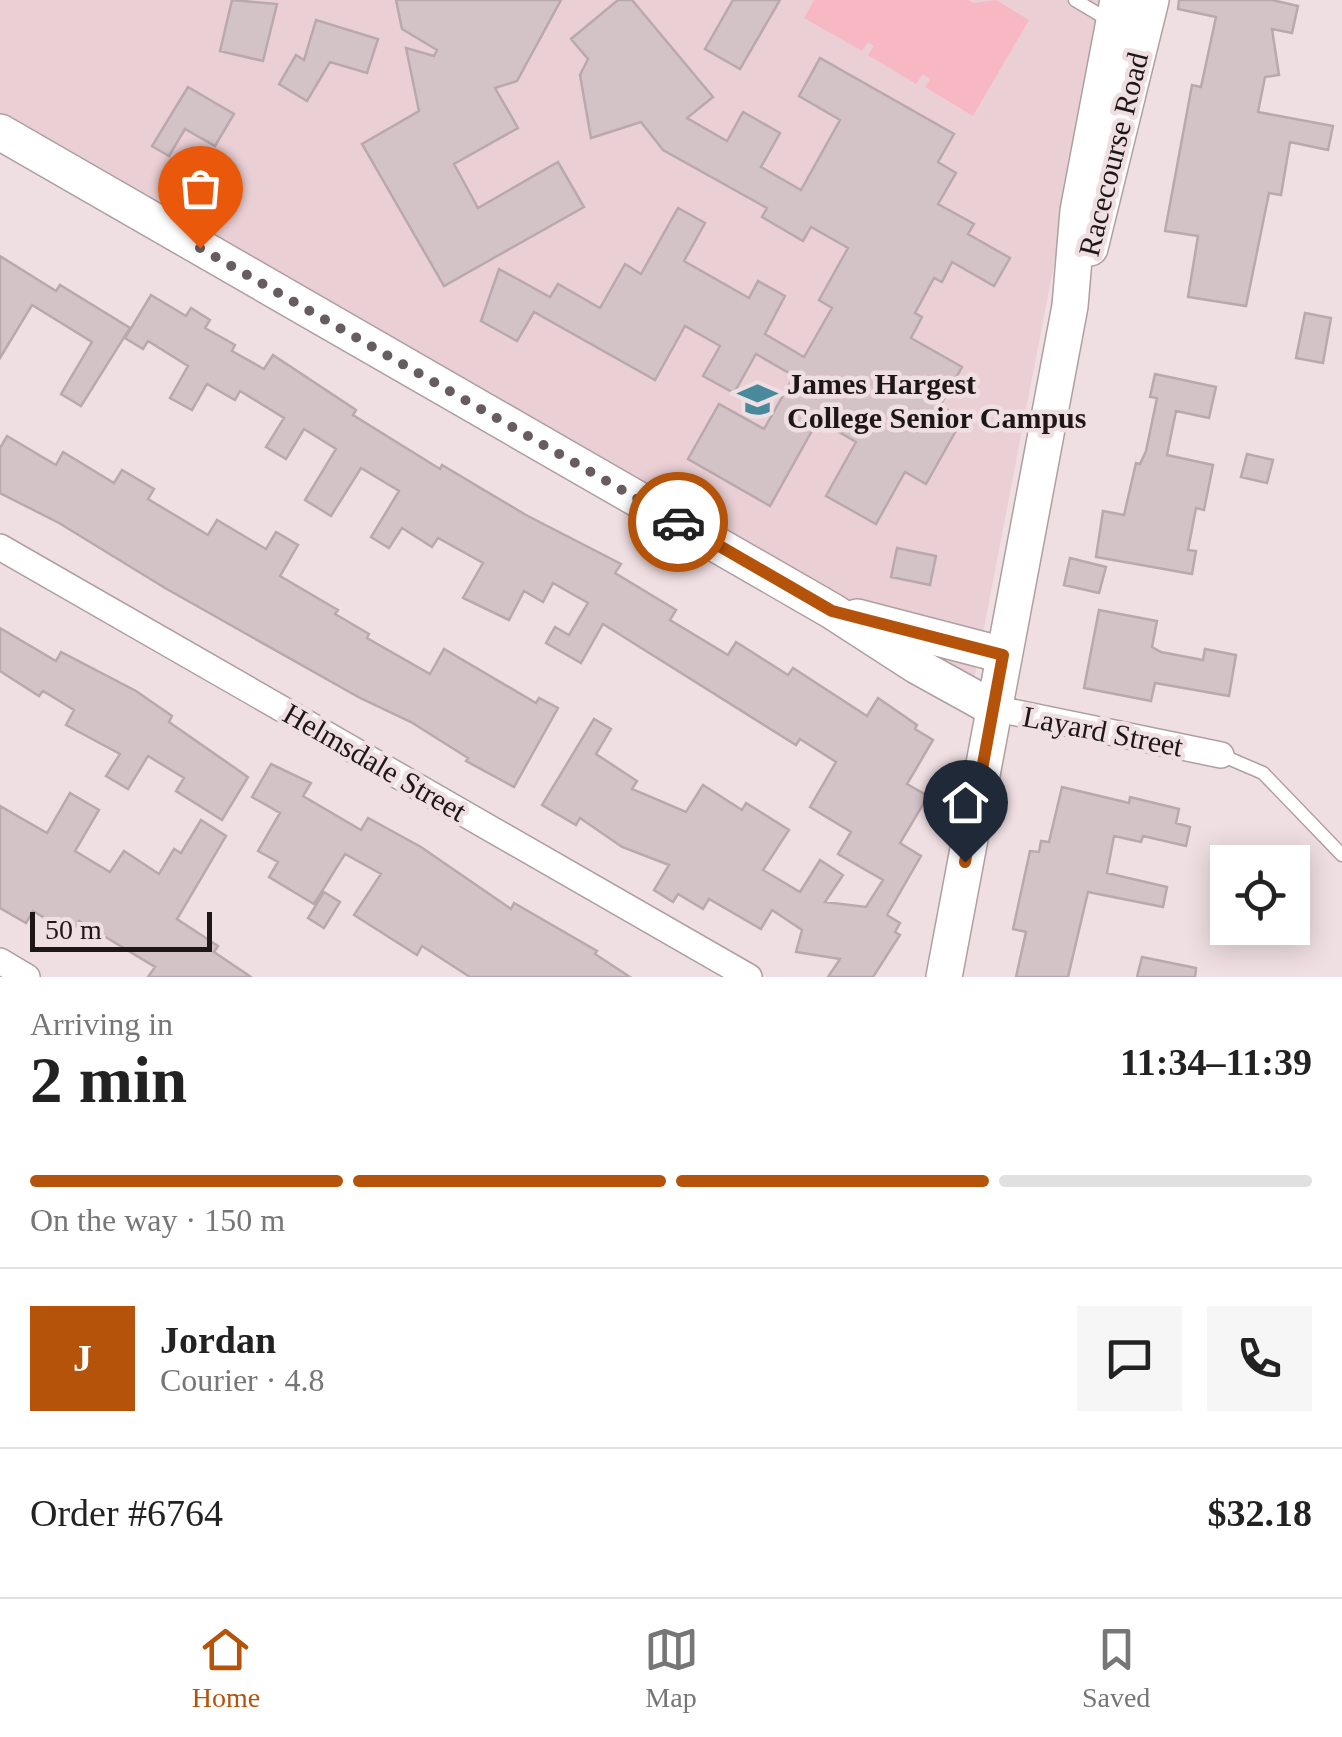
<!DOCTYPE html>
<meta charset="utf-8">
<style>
body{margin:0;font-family:Georgia,serif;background:#f6f6f6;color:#222;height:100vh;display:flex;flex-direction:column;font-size:38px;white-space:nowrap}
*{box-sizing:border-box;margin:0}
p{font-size:32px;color:#767676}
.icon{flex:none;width:55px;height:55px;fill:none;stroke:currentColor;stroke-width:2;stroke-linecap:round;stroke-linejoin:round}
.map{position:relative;height:977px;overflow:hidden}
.panel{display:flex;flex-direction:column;background:#fff;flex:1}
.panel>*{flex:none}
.fabs{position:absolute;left:1210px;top:845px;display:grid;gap:20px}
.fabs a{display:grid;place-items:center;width:100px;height:100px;border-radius:0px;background:#fff;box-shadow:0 5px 25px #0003;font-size:50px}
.scale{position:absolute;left:30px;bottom:25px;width:182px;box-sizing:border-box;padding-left:10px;border:5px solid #1d1718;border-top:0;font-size:28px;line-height:35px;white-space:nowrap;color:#1d1718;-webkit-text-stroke:8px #f0dfe2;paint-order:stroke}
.pin{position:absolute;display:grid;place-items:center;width:85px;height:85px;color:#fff;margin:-102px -42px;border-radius:50% 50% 50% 0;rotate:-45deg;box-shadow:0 0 10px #0007}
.pin .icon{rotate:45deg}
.courier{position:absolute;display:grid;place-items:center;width:100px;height:100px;margin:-50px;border:8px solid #b45309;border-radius:50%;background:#fff;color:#222;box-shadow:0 2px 12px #0007}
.summary em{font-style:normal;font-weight:700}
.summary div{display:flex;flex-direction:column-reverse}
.summary{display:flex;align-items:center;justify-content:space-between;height:170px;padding:0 30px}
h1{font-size:65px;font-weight:700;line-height:75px}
.bar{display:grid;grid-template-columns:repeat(4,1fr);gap:15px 10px;align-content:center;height:120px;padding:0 30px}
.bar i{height:12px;border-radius:8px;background:#e0e0e0}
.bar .on{background:#b45309}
.bar p{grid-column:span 4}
.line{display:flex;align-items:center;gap:25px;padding:0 30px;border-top:2px solid #e0e0e0}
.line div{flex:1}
.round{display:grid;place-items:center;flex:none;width:105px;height:105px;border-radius:0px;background:#f6f6f6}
.tab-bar{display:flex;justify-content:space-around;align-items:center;height:140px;border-top:2px solid #e0e0e0;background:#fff;font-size:28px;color:#767676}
.tab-bar a{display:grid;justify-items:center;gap:5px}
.tab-bar .on{color:#b45309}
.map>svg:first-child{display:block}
.built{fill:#ead0d4}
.green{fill:#f8b8c3}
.building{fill:#d4c3c6;stroke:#baa9ac;stroke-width:2.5}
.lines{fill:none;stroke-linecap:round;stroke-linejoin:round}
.lane-casing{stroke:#af9fa1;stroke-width:15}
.street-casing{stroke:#af9fa1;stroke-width:28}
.secondary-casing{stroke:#af9fa1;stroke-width:38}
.lane{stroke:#fff;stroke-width:12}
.street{stroke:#fff;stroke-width:25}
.secondary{stroke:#fff;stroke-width:35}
.done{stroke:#675d5f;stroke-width:10;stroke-dasharray:0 18}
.route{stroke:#b45309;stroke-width:12}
.labels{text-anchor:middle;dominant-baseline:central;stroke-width:9;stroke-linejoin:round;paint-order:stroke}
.street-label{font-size:30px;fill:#1d1718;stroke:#f0dfe2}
.poi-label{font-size:30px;font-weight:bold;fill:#1d1718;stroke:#f0dfe2;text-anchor:start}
</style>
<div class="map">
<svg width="1342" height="977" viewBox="0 0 1342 977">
<rect width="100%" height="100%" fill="#f0dfe2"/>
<path class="built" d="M0,0H1105L973,685L0,116Z"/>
<path class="green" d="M814,0H968L974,3L996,0L1029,20L973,116L925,87L930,79L923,74L916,84L868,55L874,46L868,42L862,51L804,18Z"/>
<path class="building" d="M232,0L277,4L263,61L220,51Z
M396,0H561L517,81L495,88L518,128L454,164L478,208L558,162L584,207L444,286L362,144L419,111L406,48L434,56L437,50L402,29Z
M618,0H632L713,97L687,118L727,141L743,112L780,133L761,167L801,190L840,120L799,96L820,58L954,134L938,162L956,173L938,204L974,224L968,234L1010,258L994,286L952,262L942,282L934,278L915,313L922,317L911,338L962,367L940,406L963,418L926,484L905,472L876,524L826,496L856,442L818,420L770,506L688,459L719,404L764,429L794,376L756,354L734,393L703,376L720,346L685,326L655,380L534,312L517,341L481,321L499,269L550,297L558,284L600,308L625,264L641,274L678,208L705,223L684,261L749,298L758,281L785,296L765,334L804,357L832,308L819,300L848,248L811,227L803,241L762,217L767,208L663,150L641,122L591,138L580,75L588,59L571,39Z
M733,0H780L740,69L705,49Z
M1179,0H1272L1298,6L1292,33L1272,29L1279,75L1265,77L1258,112L1333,126L1328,150L1290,142L1281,195L1269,193L1246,306L1188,297L1198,236L1165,231L1192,85L1201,87L1216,17L1178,9Z
M316,20L378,39L367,73L330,62L307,101L279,84L296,55L304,60Z
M188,87L234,114L215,146L185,129L169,156L152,146Z
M0,256L56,291L60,285L130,328L81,406L61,394L92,342L32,305L0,358Z
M151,295L186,316L191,308L210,320L205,328L235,345L232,351L264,369L273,355L356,410L353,415L440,469L442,465L526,515L621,564L615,573L676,610L670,620L728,655L736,642L788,675L793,668L867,716L878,698L917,725L915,729L933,740L907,784L928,796L900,843L921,856L887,915L900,923L895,932L900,935L873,977H828L840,959L796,952L802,930L772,910L761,929L709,899L703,909L678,894L673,902L654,890L669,865L622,847L580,818L576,825L542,805L594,719L611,729L596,754L637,781L632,789L686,812L703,785L742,810L746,803L789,830L763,870L800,892L820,860L843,875L825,902L866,907L883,880L838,854L851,832L810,807L836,762L800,739L796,745L603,624L581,663L546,643L555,627L569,635L588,603L553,583L543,602L524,591L509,620L463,598L483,563L438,538L432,547L402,528L389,548L371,537L399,491L361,468L331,516L305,500L336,449L304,429L286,459L266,447L284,418L240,391L235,400L207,384L192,410L170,398L188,366L148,341L143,349L125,338Z
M1305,313L1331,318L1323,363L1296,358Z
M1155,374L1216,387L1209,418L1176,411L1167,455L1213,465L1204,510L1196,508L1188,550L1196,551L1192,574L1096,557L1103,511L1124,515L1136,463L1140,464L1146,451L1157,398L1150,397Z
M7,436L56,465L63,452L114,483L122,470L154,489L148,499L208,535L217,520L266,549L276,532L298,545L280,576L338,610L335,614L369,634L367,638L430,674L444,649L536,703L539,698L558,708L514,787L466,761L468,758L411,722L360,698L165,588L59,523L0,493V448Z
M1247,454L1273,460L1267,483L1241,477Z
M897,548L936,556L930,585L891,577Z
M1070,558L1106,567L1099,593L1064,585Z
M1099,610L1157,621L1152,647L1161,652L1203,660L1205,649L1236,655L1229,696L1155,683L1151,701L1084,688Z
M0,628L56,661L61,652L136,691L172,716L169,722L248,777L222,820L176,791L184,778L148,756L128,789L106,776L120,754L66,725L74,710L43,691L39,696L0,671Z
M271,764L311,783L303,796L361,830L368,818L421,847L511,909L514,903L597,951L595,954L630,977H470L422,946L417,955L354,915L381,874L345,854L314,904L269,877L278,862L258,851L280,813L252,797Z
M1062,787L1129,803L1130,797L1179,809L1176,823L1190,827L1186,846L1143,836L1141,842L1114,836L1107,873L1167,887L1163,907L1088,892L1068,977H1016L1026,932L1013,929L1030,851L1039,852L1041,841L1049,842Z
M70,793L99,810L75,851L110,872L124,851L159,874L174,849L181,853L201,820L226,836L177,919L218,946L214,952L251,977H148L155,967L79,921L71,934L33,911L26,923L0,908V806L47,833Z
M324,892L340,902L324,928L308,918Z
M1142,957L1196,968L1195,977H1137Z"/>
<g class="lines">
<defs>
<path id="lane" d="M1075,0L1112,22
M1221,755L1263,773L1342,855"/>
<path id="street" d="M0,547L749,977
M993,708L1221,755
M0,961L27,977"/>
<path id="secondary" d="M0,132L832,611L917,666L993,708
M1090,248L1151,0
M857,617L1003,655
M944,977L1070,306L1078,211L1118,0"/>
</defs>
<use href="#lane" class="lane-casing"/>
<use href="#street" class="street-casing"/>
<use href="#secondary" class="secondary-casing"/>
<use href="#lane" class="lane"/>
<use href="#street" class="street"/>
<use href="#secondary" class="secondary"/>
</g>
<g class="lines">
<path class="done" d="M200,248L678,522"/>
<path class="route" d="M678,522L832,611L1003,655L965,862"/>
</g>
<defs>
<symbol id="school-bare" viewBox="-9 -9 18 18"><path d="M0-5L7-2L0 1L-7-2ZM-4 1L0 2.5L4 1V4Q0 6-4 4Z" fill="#488a9b" stroke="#f0dfe2" stroke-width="2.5" paint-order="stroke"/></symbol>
</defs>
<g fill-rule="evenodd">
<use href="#school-bare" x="730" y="372" width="55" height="55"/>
</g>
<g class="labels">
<g class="street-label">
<text transform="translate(1113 154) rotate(-76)">Racecourse Road</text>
<text transform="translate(1103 731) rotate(11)">Layard Street</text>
<text transform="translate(375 762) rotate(30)">Helmsdale Street</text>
</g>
<g class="poi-label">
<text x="787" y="383">James Hargest<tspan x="787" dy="34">College Senior Campus</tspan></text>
</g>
</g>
</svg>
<div class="fabs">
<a><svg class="icon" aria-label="locate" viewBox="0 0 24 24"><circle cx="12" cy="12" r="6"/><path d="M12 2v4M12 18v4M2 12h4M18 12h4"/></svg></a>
</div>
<div class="scale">50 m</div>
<div class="pin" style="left:200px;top:248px;background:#ea580c"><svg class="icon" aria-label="bag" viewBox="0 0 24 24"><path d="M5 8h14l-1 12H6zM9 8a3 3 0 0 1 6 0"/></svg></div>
<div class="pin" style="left:965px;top:862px;background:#1f2937"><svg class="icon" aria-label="home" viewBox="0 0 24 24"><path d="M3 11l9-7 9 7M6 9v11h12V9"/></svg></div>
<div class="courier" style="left:678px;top:522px"><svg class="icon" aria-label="car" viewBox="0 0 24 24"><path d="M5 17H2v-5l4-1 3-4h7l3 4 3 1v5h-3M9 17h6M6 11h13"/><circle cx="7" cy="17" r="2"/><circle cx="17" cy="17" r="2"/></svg></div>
</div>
<section class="panel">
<div class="summary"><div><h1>2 min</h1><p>Arriving in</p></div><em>11:34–11:39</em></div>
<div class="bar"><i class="on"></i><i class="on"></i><i class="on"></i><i></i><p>On the way · 150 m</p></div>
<div class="line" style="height:180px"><b class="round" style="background:#b45309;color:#fff">J</b><div><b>Jordan</b><p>Courier · 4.8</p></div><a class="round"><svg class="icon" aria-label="chat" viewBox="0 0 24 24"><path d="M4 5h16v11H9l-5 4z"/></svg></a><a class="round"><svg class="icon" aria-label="phone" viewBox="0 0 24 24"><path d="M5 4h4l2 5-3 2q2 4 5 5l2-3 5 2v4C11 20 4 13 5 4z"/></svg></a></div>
<div class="line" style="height:130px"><div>Order #6764</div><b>$32.18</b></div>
</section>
<nav class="tab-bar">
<a class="on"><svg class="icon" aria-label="home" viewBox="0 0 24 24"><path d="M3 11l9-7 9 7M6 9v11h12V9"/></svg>Home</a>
<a><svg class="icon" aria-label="map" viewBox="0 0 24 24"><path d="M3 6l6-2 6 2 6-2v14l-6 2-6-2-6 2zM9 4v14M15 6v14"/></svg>Map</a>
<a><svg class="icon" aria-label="saved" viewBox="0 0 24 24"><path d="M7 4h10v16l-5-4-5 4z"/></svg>Saved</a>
</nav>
